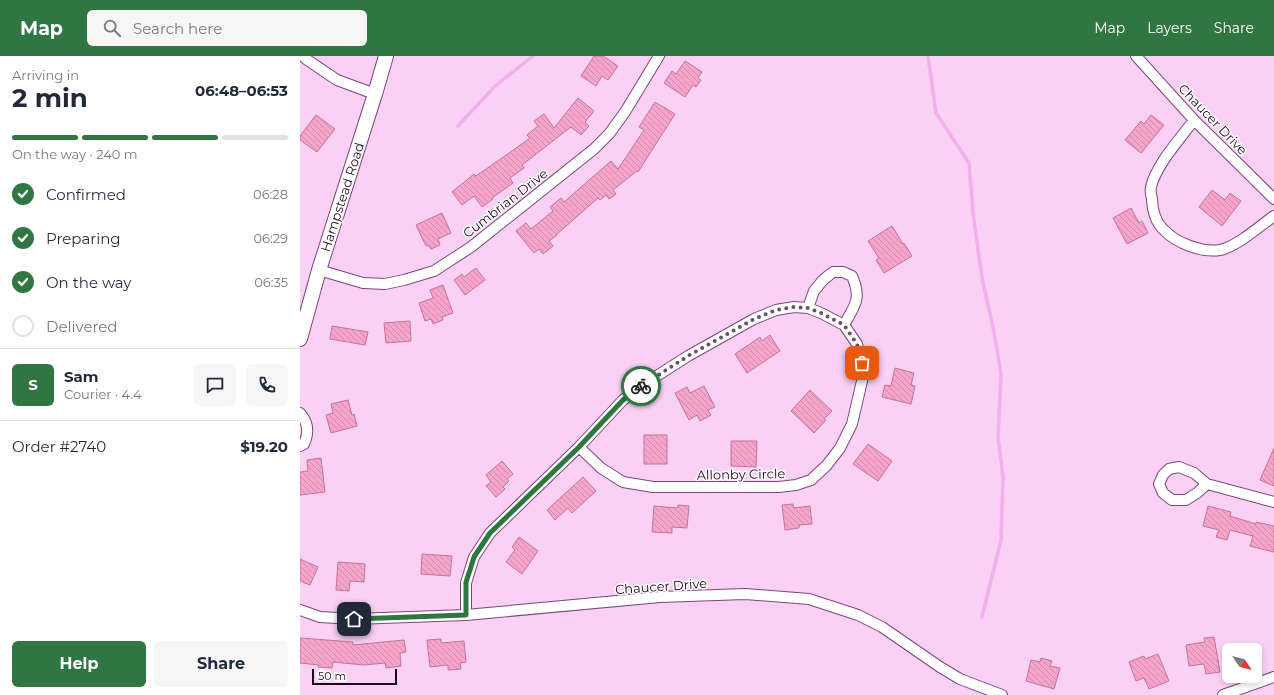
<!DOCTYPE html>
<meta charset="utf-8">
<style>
body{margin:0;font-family:Montserrat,sans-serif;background:#f6f6f7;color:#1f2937;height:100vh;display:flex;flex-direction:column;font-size:15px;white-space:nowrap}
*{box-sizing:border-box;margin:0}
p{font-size:13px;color:#747a83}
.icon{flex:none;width:22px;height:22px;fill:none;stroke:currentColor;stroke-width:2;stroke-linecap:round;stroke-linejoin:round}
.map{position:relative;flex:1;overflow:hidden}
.sheet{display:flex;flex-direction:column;background:#fff;width:300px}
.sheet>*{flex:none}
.needle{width:26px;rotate:125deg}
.buttons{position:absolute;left:922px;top:587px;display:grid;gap:8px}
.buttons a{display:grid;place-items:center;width:40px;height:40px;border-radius:6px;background:#fff;box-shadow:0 2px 6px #0003;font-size:20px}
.scale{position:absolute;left:12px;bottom:10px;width:85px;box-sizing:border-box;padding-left:4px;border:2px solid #20091e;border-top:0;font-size:11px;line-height:14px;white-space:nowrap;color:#20091e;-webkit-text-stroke:3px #fff;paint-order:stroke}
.pin{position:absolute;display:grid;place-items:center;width:34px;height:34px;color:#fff;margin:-17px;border-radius:8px;box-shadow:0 2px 6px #0006}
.courier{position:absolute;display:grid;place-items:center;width:40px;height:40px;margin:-20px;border:3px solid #2f7642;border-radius:50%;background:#fff;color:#222;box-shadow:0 1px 5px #0007}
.overview em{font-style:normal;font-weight:700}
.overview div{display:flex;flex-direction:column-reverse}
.overview{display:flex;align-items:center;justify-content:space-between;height:68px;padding:0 12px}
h1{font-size:26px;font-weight:700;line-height:30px}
.bar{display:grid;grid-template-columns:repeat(4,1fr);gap:6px 4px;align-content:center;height:48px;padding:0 12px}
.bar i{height:5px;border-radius:3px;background:#e0e1e3}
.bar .on{background:#2f7642}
.bar p{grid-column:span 4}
.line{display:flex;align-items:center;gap:10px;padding:0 12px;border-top:1px solid #e0e1e3}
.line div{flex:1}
.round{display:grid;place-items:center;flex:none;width:42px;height:42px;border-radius:6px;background:#f6f6f7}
ol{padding:0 12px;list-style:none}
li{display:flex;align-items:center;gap:12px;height:44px}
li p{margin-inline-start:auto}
li .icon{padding:4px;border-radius:50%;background:#2f7642;color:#fff;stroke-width:4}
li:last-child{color:#747a83}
li i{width:22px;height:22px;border:2px solid #e0e1e3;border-radius:50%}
.action{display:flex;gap:8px;margin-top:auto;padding:8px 12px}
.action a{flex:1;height:46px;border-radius:6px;background:#2f7642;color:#fff;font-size:16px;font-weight:700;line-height:46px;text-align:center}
.action a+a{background:#f6f6f7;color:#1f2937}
header{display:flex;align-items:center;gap:24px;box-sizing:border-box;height:56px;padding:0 20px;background:#2f7642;color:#fff}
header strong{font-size:19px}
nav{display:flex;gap:22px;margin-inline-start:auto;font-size:14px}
.search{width:280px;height:36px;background:#f6f6f7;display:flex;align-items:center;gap:10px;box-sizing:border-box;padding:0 14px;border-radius:6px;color:#747a83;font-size:15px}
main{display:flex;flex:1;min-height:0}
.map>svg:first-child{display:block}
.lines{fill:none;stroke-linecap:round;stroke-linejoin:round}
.stream{stroke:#f1b0eb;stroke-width:3.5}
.building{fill:url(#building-back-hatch);stroke:#c2749a}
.street-casing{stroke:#7f457b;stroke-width:12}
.secondary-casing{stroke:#7f457b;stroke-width:16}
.street{stroke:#fff;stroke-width:10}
.secondary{stroke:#fff;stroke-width:14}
.done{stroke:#6c4f69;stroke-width:4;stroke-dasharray:0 7.2}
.route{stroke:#2f7642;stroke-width:5}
.labels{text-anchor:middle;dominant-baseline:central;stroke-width:3;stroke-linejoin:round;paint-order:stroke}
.street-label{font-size:13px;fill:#20091e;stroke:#fff}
</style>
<header>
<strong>Map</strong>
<div class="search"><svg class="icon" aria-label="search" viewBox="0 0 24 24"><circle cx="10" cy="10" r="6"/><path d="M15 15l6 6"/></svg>Search here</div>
<nav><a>Map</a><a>Layers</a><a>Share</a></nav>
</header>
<main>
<section class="sheet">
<div class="overview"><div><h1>2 min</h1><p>Arriving in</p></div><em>06:48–06:53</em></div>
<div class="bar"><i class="on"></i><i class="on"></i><i class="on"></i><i></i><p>On the way · 240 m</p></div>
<ol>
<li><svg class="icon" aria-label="check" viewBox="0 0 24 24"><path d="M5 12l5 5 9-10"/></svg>Confirmed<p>06:28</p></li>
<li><svg class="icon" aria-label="check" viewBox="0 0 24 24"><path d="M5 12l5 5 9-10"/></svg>Preparing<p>06:29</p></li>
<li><svg class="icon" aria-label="check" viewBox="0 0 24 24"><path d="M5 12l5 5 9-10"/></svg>On the way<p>06:35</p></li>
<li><i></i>Delivered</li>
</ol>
<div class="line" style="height:72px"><b class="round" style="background:#2f7642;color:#fff">S</b><div><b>Sam</b><p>Courier · 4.4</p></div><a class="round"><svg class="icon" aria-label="chat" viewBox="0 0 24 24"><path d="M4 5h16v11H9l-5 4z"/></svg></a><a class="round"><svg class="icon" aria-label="phone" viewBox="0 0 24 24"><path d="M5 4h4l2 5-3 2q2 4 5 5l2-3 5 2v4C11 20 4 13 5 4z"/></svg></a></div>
<div class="line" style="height:52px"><div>Order #2740</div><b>$19.20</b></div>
<div class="action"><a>Help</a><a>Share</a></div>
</section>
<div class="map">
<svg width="974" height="639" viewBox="0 0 974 639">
<defs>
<pattern id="building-back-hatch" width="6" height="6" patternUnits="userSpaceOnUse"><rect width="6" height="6" fill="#f7a4cb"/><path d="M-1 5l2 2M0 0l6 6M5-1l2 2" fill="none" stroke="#d38cae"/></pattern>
</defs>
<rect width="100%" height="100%" fill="#fad1f5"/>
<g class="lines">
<path class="stream" d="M628,0L636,57L669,107L673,156L682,222L694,276L701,318L698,381L703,421L701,484L682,561
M158,70L195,30L233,0"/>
</g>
<path class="building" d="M294,0H303L318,10L308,24L302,20L296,30L281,20Z
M385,5L402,16L398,22L401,24L396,31L393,29L385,41L364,27L372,15L376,18Z
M278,42L294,55L285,66L289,70L281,79L271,71L222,109L224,112L210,122L213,127L192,142L193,143L182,151L174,140L162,149L152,136L174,118L176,120L212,95L230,82L227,79L238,70L234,65L244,58L254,72Z
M355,46L375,58L338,116L337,115L313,134L316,138L309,143L306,139L300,144L298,142L256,179H257L249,185L253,190L243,198L239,193L234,197L216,175L226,167L231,173L253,155L250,151L261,142L264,146L311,105L318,113L344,74L339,71Z
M16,59L35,73L17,96L0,84V80Z
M851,59L864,69L841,97L825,84L841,65L844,68Z
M912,134L925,144L930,137L941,145L922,170L899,151Z
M831,152L839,167L842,165L848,177L827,188L813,162Z
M142,157L151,177L138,183L140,189L131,193L128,189L126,190L116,169Z
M592,170L603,188L604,187L612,200L584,217L576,204L579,202L568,185Z
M176,212L185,224L165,239L154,224L162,218L164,221Z
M143,229L153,257L142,261L143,264L133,268L131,263L125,265L119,247L133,242L130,234Z
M110,265L111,285L86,287L84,267Z
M32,270L68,276L65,289L30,283Z
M470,279L480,295L447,317L435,298L460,281L462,285Z
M595,312L614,317L611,329L615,330L611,348L582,341L585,329L591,330Z
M404,330L415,351L408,354L411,359L400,365L397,359L389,364L375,337L387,331L390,337Z
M510,334L532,355L524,363L526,364L514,377L491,355Z
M48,344L52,359L54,358L57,370L31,377L26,359L33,357L31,348Z
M344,379H367V408H344Z
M431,385H457L456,411L431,410Z
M568,388L592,405L578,425L553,408Z
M974,392V430L960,424Z
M21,402L25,436L0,439V416L8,415L7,404Z
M202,405L213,418L207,423L209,425L203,431L205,433L196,441L186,430L191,426L186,419Z
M283,421L296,435L272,457L268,452L255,464L247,454Z
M493,448L494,452L510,450L512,468L499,469V472L485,474L482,449Z
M378,449L389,450L387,472L372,471V477L352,476L354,450L378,452Z
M908,450L931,456L930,460L956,468V466L974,470V496L950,490L953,480L930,474L927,484L916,481L919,474L903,470Z
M219,481L238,495L222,518L206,506L215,494L212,491Z
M122,498L152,500L150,520L121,518Z
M0,503L18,511L10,529L0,525Z
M38,506L65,508L64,526L50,525L49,535L36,534Z
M914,581L920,616L906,618L904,608L889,610L886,589L905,586L904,582Z
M0,582L53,586V589L104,584L106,596L100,597L101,610L86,612L85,607L64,609L33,606L32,612L18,611L19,609L0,607Z
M141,583V587L164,585L166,606L160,607L161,613L148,614V609L130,611L127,584Z
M858,598L869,625L849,633L844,622L836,625L829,606L844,600L845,603Z
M741,602L752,605L750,610L760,612L754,633L726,625L731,604L740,606Z"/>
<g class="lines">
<defs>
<path id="street" d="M3,0L6,3L37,24L75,38
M836,0L894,64L974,143
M894,64C880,83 856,109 851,131C850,135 851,139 852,143C852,154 856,167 864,174C876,187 902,197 920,194C936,191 960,170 974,160
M19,214L63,227L85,228L104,224L134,215L171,191L294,93L309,78L325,56L359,0
M508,252L514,235L523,224L533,216H543L552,220C562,243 555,249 544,269
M0,357C8,366 9,377 4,388L0,390
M907,428L897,437L886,444H872L863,437L859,428L863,419L869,413L879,411L894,417L907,428L974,446
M0,554L20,561L54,563L166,559L360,541L445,538L509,543L558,559L582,571L640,611L660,623L702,639
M166,559V527L174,501L190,477L279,391L323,344L341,330L388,300L454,263L476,254L494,251L508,252L521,257L544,269L557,288L562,307V325L552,368L540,392L527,409L511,424L496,429L479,431H353L323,426L301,412L279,391
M923,639L974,621"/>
<path id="secondary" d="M0,283L19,214L75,38L86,0"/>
</defs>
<use href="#street" class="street-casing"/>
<use href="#secondary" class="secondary-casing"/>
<use href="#street" class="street"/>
<use href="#secondary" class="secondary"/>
</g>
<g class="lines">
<path class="done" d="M341,330L388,300L454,263L476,254L494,251L508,252L521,257L544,269L557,288L562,307"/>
<path class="route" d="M54,563L166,559V526L170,514L174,501L190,477L279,391L323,344L341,330"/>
</g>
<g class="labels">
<g class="street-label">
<text transform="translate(913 63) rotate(46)">Chaucer Drive</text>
<text transform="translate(42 141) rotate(-72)">Hampstead Road</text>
<text transform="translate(205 147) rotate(-38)">Cumbrian Drive</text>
<text transform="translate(441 418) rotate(-1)">Allonby Circle</text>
<text transform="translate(361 530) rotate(-4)">Chaucer Drive</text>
</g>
</g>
</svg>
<div class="buttons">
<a><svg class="needle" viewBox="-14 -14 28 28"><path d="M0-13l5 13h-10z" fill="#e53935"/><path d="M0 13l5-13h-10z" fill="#747a83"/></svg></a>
</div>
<div class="scale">50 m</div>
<div class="pin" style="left:562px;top:307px;background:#ea580c"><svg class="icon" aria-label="bag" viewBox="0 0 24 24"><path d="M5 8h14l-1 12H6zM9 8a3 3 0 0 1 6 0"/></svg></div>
<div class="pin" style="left:54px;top:563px;background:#1f2937"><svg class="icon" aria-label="home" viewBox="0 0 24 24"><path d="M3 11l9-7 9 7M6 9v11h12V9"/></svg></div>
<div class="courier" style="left:341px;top:330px"><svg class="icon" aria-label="bike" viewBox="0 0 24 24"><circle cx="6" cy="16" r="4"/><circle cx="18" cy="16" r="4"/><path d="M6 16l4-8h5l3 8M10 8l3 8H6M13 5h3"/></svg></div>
</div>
</main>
